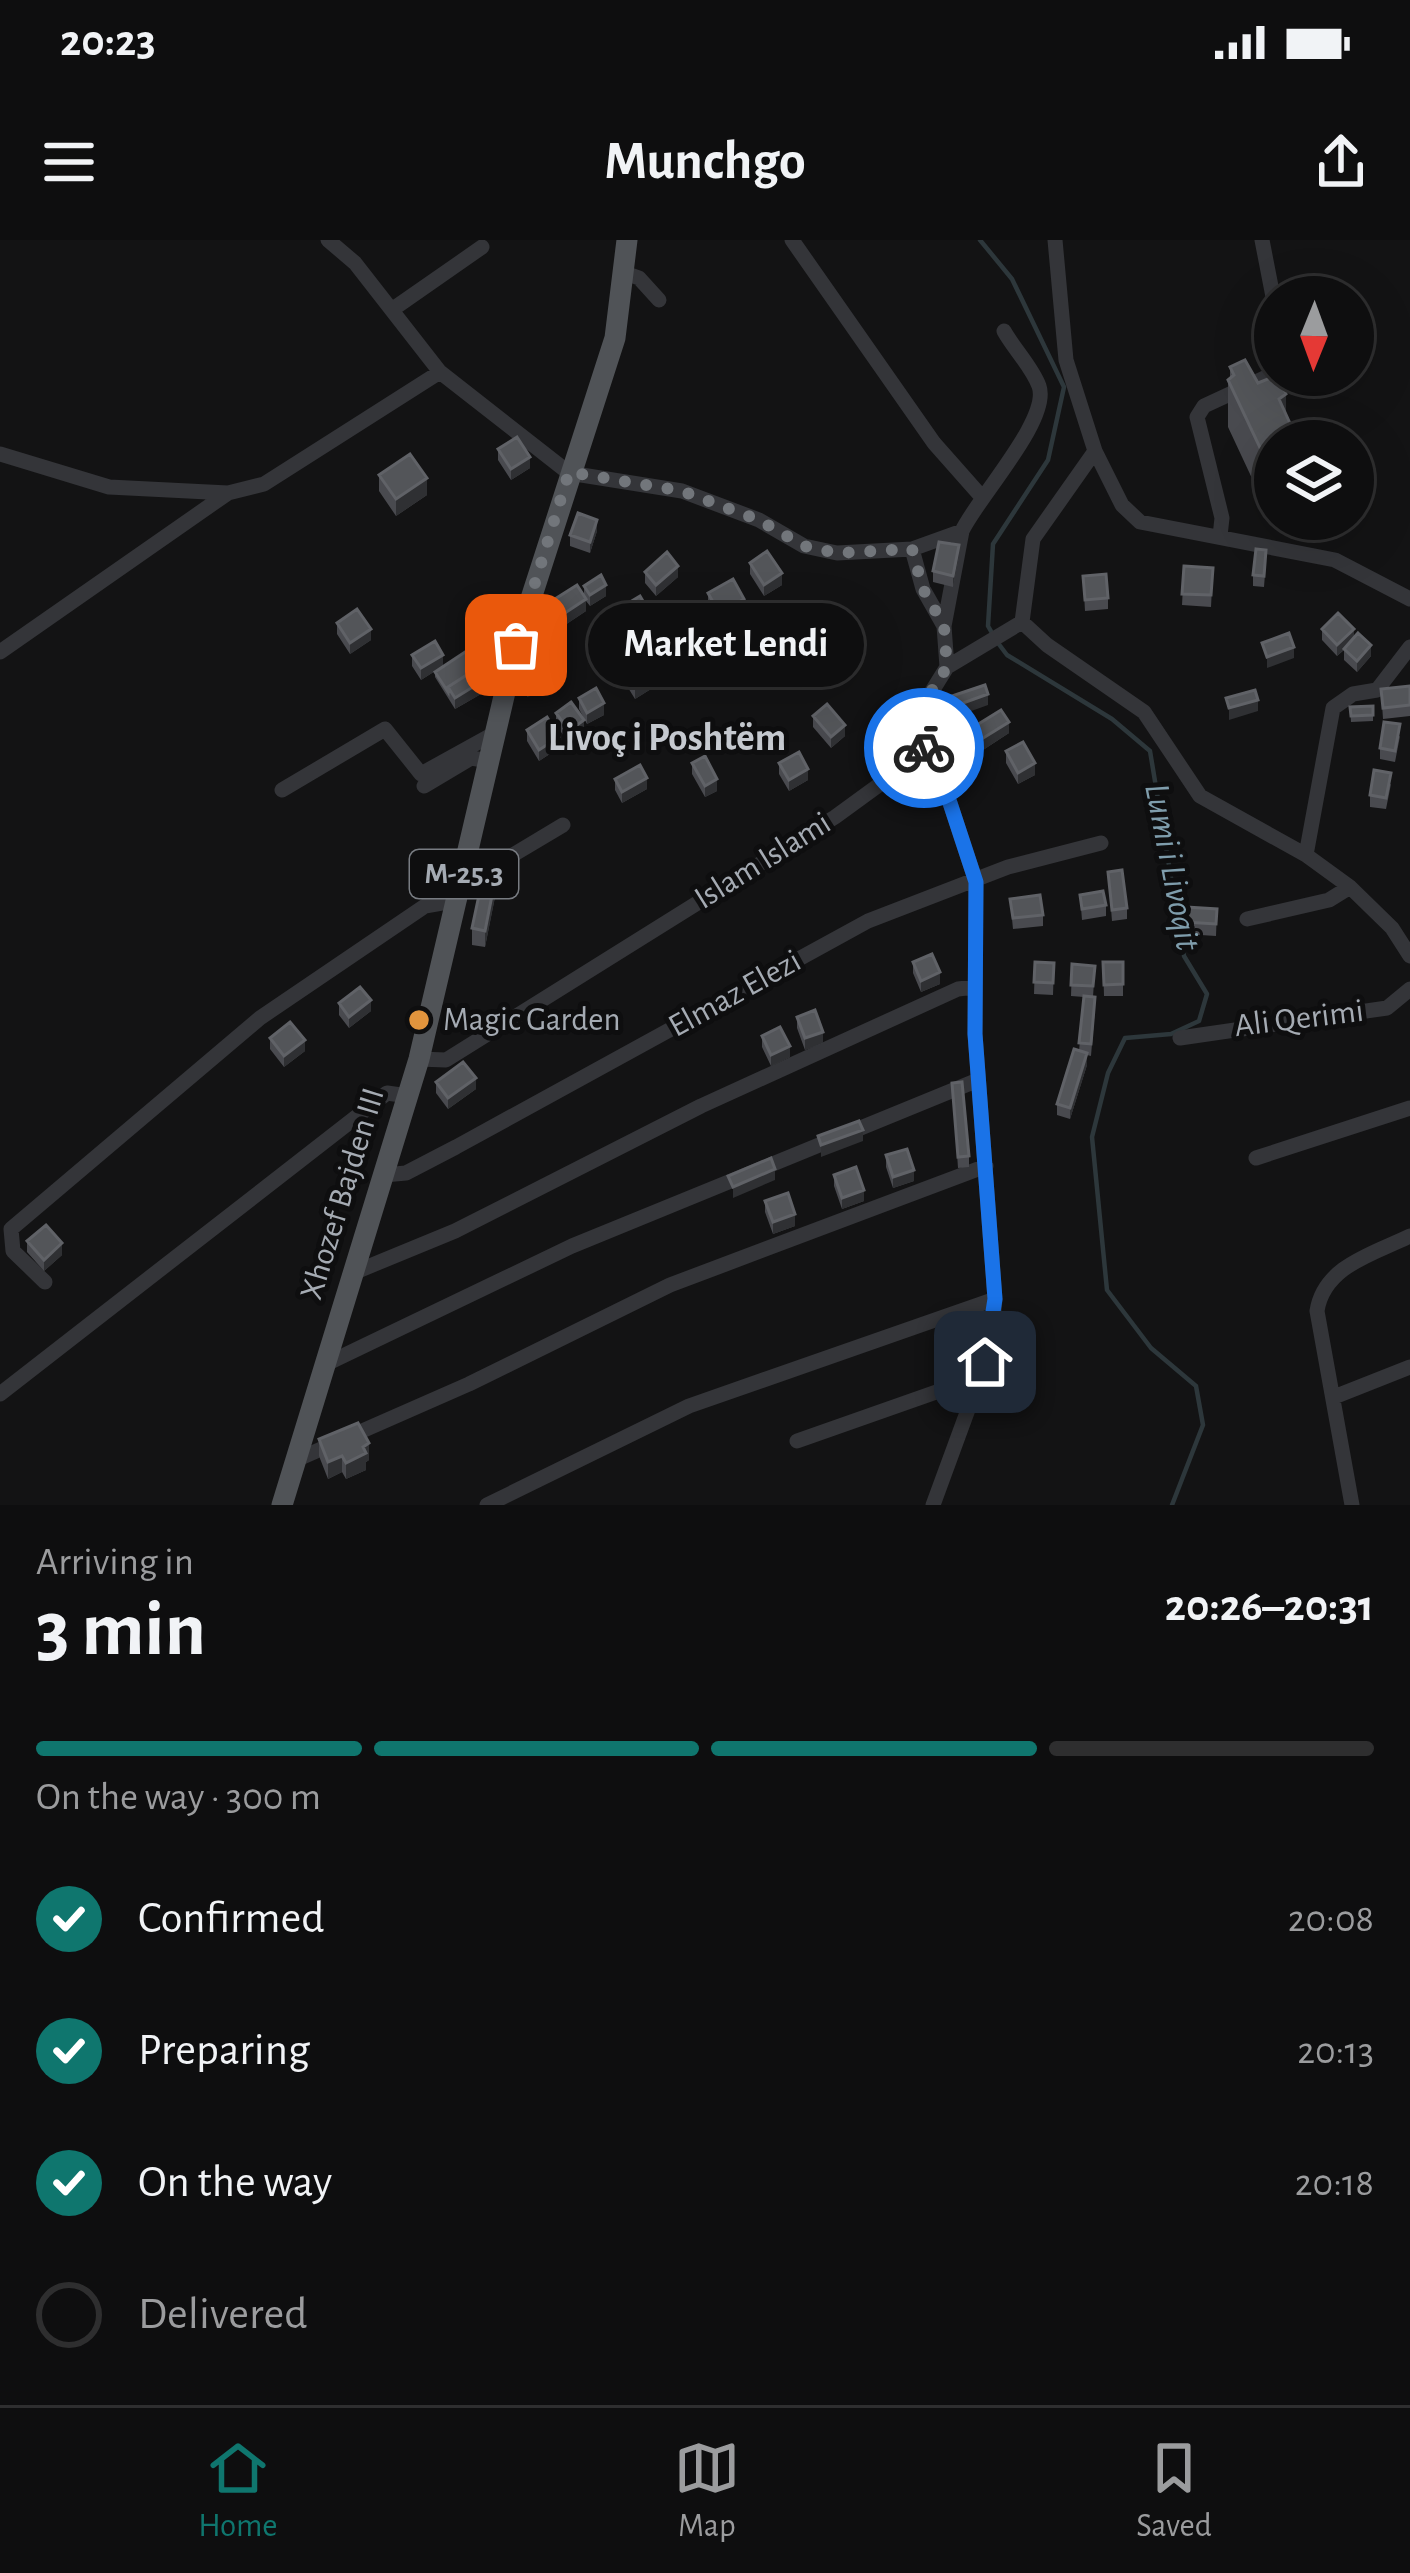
<!DOCTYPE html>
<meta charset="utf-8">
<style>
body{margin:0;font-family:"Alegreya Sans",sans-serif;background:#1c1c1d;color:#f1f3f6;height:100vh;display:flex;flex-direction:column;font-size:45px;white-space:nowrap}
*{box-sizing:border-box;margin:0}
p{font-size:39px;color:#9b9c9e}
.icon{flex:none;width:66px;height:66px;fill:none;stroke:currentColor;stroke-width:2;stroke-linecap:round;stroke-linejoin:round}
.map{position:relative;height:1265px;overflow:hidden}
.drawer{display:flex;flex-direction:column;background:#0e0e0f;flex:1}
.drawer>*{flex:none}
.needle{width:78px;rotate:181deg}
.buttons{position:absolute;left:1254px;top:36px;display:grid;gap:24px}
.buttons a{display:grid;place-items:center;width:120px;height:120px;border-radius:50%;background:#0e0e0f;box-shadow:0 12px 48px #0002,0 0 0 3px #2e2e2f;font-size:60px}
.pin{position:absolute;display:grid;place-items:center;width:102px;height:102px;color:#fff;margin:-51px;border-radius:24px;box-shadow:0 6px 18px #0006}
.courier{position:absolute;display:grid;place-items:center;width:120px;height:120px;margin:-60px;border:9px solid #1a73e8;border-radius:50%;background:#fff;color:#222;box-shadow:0 3px 15px #0007}
.bubble{position:absolute;height:84px;border-radius:42px;background:#0e0e0f;box-shadow:0 12px 48px #0002,0 0 0 3px #2e2e2f;font-size:39px;font-weight:600;line-height:84px;text-align:center}
.head em{font-style:normal;font-weight:600}
.head div{display:flex;flex-direction:column-reverse}
.head{display:flex;align-items:center;justify-content:space-between;height:204px;padding:0 36px}
h1{font-size:78px;font-weight:600;line-height:90px}
.bar{display:grid;grid-template-columns:repeat(4,1fr);gap:18px 12px;align-content:center;height:144px;padding:0 36px}
.bar i{height:15px;border-radius:9px;background:#2e2e2f}
.bar .current{background:#0f766e}
.bar p{grid-column:span 4}
ol{padding:0 36px;list-style:none}
li{display:flex;align-items:center;gap:36px;height:132px}
li p{margin-inline-start:auto}
li .icon{padding:12px;border-radius:50%;background:#0f766e;color:#fff;stroke-width:4}
li:last-child{color:#9b9c9e}
li i{width:66px;height:66px;border:6px solid #2e2e2f;border-radius:50%}
.status{display:flex;justify-content:space-between;align-items:center;height:84px;padding:0 60px;background:#0e0e0f;direction:ltr}
.status svg{height:33px;fill:currentColor}
header{display:flex;justify-content:space-between;align-items:center;height:156px;padding:0 36px;background:#0e0e0f;font-size:54px;font-weight:600}
.tab-bar{display:flex;justify-content:space-around;align-items:center;height:168px;border-top:3px solid #2e2e2f;background:#0e0e0f;font-size:33px;color:#9b9c9e}
.tab-bar a{display:grid;justify-items:center;gap:6px}
.tab-bar .current{color:#0f766e}
.map>svg:first-child{display:block}
.lines{fill:none;stroke-linecap:round;stroke-linejoin:round}
.stream{stroke:#2d373b;stroke-width:4.5}
.minor{stroke:#343539;stroke-width:15}
.major{stroke:#505357;stroke-width:21}
.wall{fill:#494a4f}
.shaded-wall{fill:#2f3033}
.building{fill:#535559;stroke:#606267;stroke-width:3}
.done{stroke:#72767b;stroke-width:12;stroke-dasharray:0 21.6}
.route{stroke:#1a73e8;stroke-width:15}
.poi-dot{fill:#e1943d;stroke:#0e0e0f;stroke-width:4.5}
.labels{text-anchor:middle;dominant-baseline:central;stroke-width:10;stroke-linejoin:round;paint-order:stroke}
.shield{fill:#0e0e0f;stroke:#787c82;stroke-width:3}
.shield-label{font-size:30px;font-weight:bold;fill:#a5abb3}
.street-label{font-size:33px;fill:#a5abb3;stroke:#0e0e0f}
.poi-label{font-size:33px;fill:#a5abb3;stroke:#0e0e0f;text-anchor:start}
.water-label{font-size:36px;font-style:italic;fill:#7f9dac;stroke:#0e0e0f}
.quarter-label{font-size:39px;font-weight:bold;fill:#c6cad0;stroke:#0e0e0f}
</style>
<div class="status"><b>20:23</b><svg viewBox="0 0 49 12"><path d="M0 12V9h3v3zM5 12V6h3v6zM10 12V3h3v9zM15 12V0h3v12zM26 1h20v11H26zM47 4h2v5h-2z"/></svg></div>
<header><svg class="icon" aria-label="menu" viewBox="0 0 24 24"><path d="M4 6h16M4 12h16M4 18h16"/></svg>Munchgo<svg class="icon" aria-label="share" viewBox="0 0 24 24"><path d="M12 15V3M7 8l5-5 5 5M5 13v7h14v-7"/></svg></header>
<div class="map">
<svg width="1410" height="1265" viewBox="0 0 1410 1265">
<rect width="100%" height="100%" fill="#131314"/>
<g class="lines">
<path class="stream" d="M980,0L1012,39L1064,147L1048,220L993,304L988,386L992,393
M998,403L1007,415L1112,479L1150,511L1184,716L1207,754L1199,781L1171,794L1125,798L1108,833L1092,897L1107,1050L1151,1108L1196,1146L1203,1185L1172,1265"/>
<path class="minor" d="M328,0L355,23L440,132L569,233L682,251L759,280L804,306L837,313L912,309L962,291C978,257 1051,179 1039,146C1032,127 1014,109 1004,91
M792,0L934,203L980,255
M1262,0L1275,67
M625,33L639,38L659,60
M393,69L482,7
M1095,211L1122,265L1140,282L1335,320L1410,359
M0,214L109,247L228,253L264,244L440,132
M1220,296L1222,278L1197,177L1204,166L1275,133
M1022,382L1047,405L1144,472L1200,556L1306,615L1350,647L1392,688L1410,716
M1022,382L1033,299L1095,211L1066,120L1055,0
M944,386L962,291
M0,412L228,253
M947,427L1022,382
M915,499L950,563L976,642L975,794L995,1059L991,1107L933,1265
M424,546L471,518L490,521
M282,550L385,489L421,534L495,493
M1306,615L1333,468L1353,454L1377,450L1410,407
M464,634H481L563,585
M1247,679L1329,660L1350,647
M1180,798L1387,768L1410,749
M419,819L446,820L835,577L883,542L915,499L929,456L947,427L944,386L923,349L912,309
M1256,918L1410,868
M384,935L406,933L456,907L868,681L1008,627L1101,603
M353,1033L455,991L701,866L958,749L975,747
M45,1042L13,1011L11,989L260,778L425,666L459,660
M324,1125L572,1006L978,840
M0,1154L387,853L408,856
M1334,1157L1410,1127
M797,1201L959,1144L974,1145
M296,1220L469,1144L670,1045L986,926
M487,1265L689,1166L995,1059
M1352,1265L1317,1071C1324,1026 1373,1014 1410,996"/>
<path class="major" d="M282,1265L419,819L516,405L615,98L627,0"/>
</g>
<path class="wall" d="M1230,127L1258,143L1286,175L1271,279L1228,187V140L1230,138Z
M498,209L530,228L511,240L498,220Z
M379,235L427,255L396,276L379,251Z
M597,291L590,313L570,306V295Z
M959,317L953,347L933,342V331Z
M1266,321L1264,347L1253,346V335Z
M750,323L782,345L764,356L750,334Z
M1184,326L1213,328L1211,367L1182,365Z
M645,332L678,337L656,356L645,343Z
M1083,336L1108,358V369L1085,371Z
M584,346L606,356L590,366L586,361V371L565,385L555,370V359L584,356Z
M708,353L744,370L719,384L708,364Z
M615,371L647,379L623,395L615,383Z
M337,383L371,400L350,414L337,394Z
M1322,389L1354,397L1371,416L1357,432L1344,420V410L1337,416L1322,400Z
M656,412L684,430L668,441L656,424Z
M412,415L443,426L481,454L455,469L435,437V432L443,426L421,440L412,426Z
M627,435L659,444L635,459L627,446Z
M1410,446V476L1383,479L1381,449Z
M579,458L604,475L587,484L579,469Z
M1350,467L1373,475V481L1351,482Z
M556,473L584,491L569,503L556,485Z
M813,476L845,496L831,508L813,487Z
M972,488L1009,493L980,512L972,500Z
M527,490L559,508L539,521L527,501Z
M1400,496L1395,522L1380,519V508Z
M1006,511L1035,535L1018,544L1006,523Z
M692,523L717,551L705,557L692,534Z
M779,523L808,540L789,551L779,534Z
M615,539L647,549L622,563L615,550Z
M1391,544L1386,569L1370,567V555Z
M485,627L506,646L496,652L485,707L472,705V688Z
M1108,632L1127,668V679L1112,681Z
M1080,655L1106,665V676L1082,680Z
M1010,659L1043,675V686L1013,689Z
M1186,667L1217,669L1216,696L1185,694Z
M913,722L940,744L921,752L913,733Z
M1035,722L1054,723L1053,755L1034,754Z
M1103,722H1123V756H1104Z
M1072,724L1095,726L1093,757L1095,768L1091,816L1087,815V825L1070,879L1057,875V864L1079,811L1084,757L1071,756Z
M339,763L371,771L349,788L339,775Z
M797,777L823,803L805,810L797,788Z
M762,796L790,817L771,826L762,807Z
M270,798L305,811L284,827L270,809Z
M436,842L476,849L448,869L436,853Z
M952,843L969,916V927L958,928Z
M886,915L914,941L893,948L886,927Z
M834,935L864,961L842,969L834,946Z
M765,961L795,986L773,994L765,972Z
M27,1001L62,1015L44,1031L27,1012Z
M319,1199L369,1220L366,1222V1230L346,1239L342,1232L328,1239L319,1216Z"/>
<path class="shaded-wall" d="M1286,154V201L1279,159Z
M530,217V228L511,240V229Z
M1275,230V277L1271,279V231Z
M427,238V255L396,276V259Z
M597,280V291L590,313V302Z
M959,305V317L953,347V336Z
M678,326V337L656,356V345Z
M782,333V345L764,356V345Z
M606,345V356L590,366V355Z
M586,359V371L565,385V373Z
M744,359V370L719,384V373Z
M647,368V379L623,395V383Z
M556,382V393L544,452L527,457V445Z
M371,389V400L350,414V403Z
M1354,389V400L1337,416V405Z
M1371,405V416L1357,432V421Z
M1294,407V418L1267,428V417Z
M845,413V419L830,429V423Z
M443,415V426L421,440V428Z
M684,419V430L668,441V430Z
M482,425L481,454L455,469V458Z
M659,432V444L635,459V448Z
M988,454V465L952,478V467Z
M1258,460V471L1229,480V468Z
M604,463V475L587,484V473Z
M584,480V491L569,503V491Z
M1009,482V493L980,512V500Z
M845,485V496L831,508V497Z
M559,497V508L539,521V510Z
M1035,523V535L1018,544V533Z
M808,529V540L789,551V540Z
M647,538V549L622,563V552Z
M717,539V551L705,557V546Z
M506,629V646L496,652L485,707V691L496,635Z
M940,732V744L921,752V741Z
M371,760V771L349,788V777Z
M823,792V803L805,810V798Z
M305,800V811L284,827V816Z
M790,806V817L771,826V815Z
M1087,813V825L1070,879V868Z
M476,838V849L448,869V858Z
M863,890V901L821,917V905Z
M775,929V940L733,958V947Z
M914,930V941L893,948V937Z
M864,950V961L842,969V958Z
M795,974V986L773,994V982Z
M62,1003V1015L44,1031V1020Z
M369,1203V1220L366,1222V1230L346,1239V1223Z
M342,1216V1232L328,1239V1222Z"/>
<path class="building" d="M1245,120L1258,143L1278,135L1286,154L1279,159L1298,201H1275V230L1271,231L1228,140L1234,135L1230,127Z
M517,197L530,217L511,229L498,209Z
M410,214L427,238L396,259L379,235Z
M578,273L597,280L590,302L570,295Z
M939,302L959,305L953,336L933,331Z
M1256,309L1266,310L1264,336L1253,335Z
M767,311L782,333L764,345L750,323Z
M667,312L678,326L656,345L645,332Z
M1184,326L1213,328L1211,355L1182,354Z
M1106,334L1108,358L1085,360L1083,336Z
M601,335L606,345L590,355L584,346Z
M733,339L744,359L719,373L708,353Z
M577,345L586,359L565,373L555,359Z
M640,356L647,368L623,383L615,371Z
M357,369L371,389L350,403L337,383Z
M1338,373L1354,389L1337,405L1322,389Z
M556,382L544,441L527,445L540,390Z
M1289,393L1294,407L1267,417L1262,403Z
M1358,393L1371,405L1357,421L1344,409Z
M435,401L443,415L421,428L412,415Z
M672,401L684,419L668,430L656,412Z
M839,404L845,413L830,423L824,414Z
M465,412L476,429L448,447V452L435,432Z
M651,420L659,432L635,448L627,435Z
M482,425L481,442L455,458L448,447Z
M985,445L988,454L952,467L949,457Z
M1410,446V465L1383,468L1381,449Z
M596,448L604,463L587,473L579,458Z
M1255,450L1258,460L1229,468L1226,458Z
M571,462L584,480L569,491L556,473Z
M827,464L845,485L831,497L813,476Z
M1373,466V475L1351,476L1350,467Z
M1001,470L1009,482L980,500L972,488Z
M547,477L559,497L539,510L527,490Z
M1384,482L1400,484L1395,511L1380,508Z
M1023,502L1035,523L1018,533L1006,511Z
M799,512L808,529L789,540L779,523Z
M705,516L717,539L705,546L692,523Z
M640,525L647,538L622,552L615,539Z
M1374,530L1391,533L1386,558L1370,555Z
M498,618L506,629L496,635L485,691L472,688L485,627Z
M1122,630L1127,668L1112,670L1108,632Z
M1103,651L1106,665L1082,669L1080,655Z
M1040,655L1043,675L1013,678L1010,659Z
M1186,667L1217,669L1216,684L1185,682Z
M932,714L940,732L921,741L913,722Z
M1035,722L1054,723L1053,743L1034,742Z
M1103,722H1123V744L1104,745Z
M1072,724L1095,726L1093,746L1071,745Z
M360,747L371,760L349,777L339,763Z
M1084,756L1095,757L1091,804L1079,803Z
M815,770L823,792L805,798L797,777Z
M290,782L305,800L284,816L270,798Z
M780,787L790,806L771,815L762,796Z
M1074,809L1087,813L1070,868L1057,864Z
M463,822L476,838L448,858L436,842Z
M962,842L969,916L958,917L952,843Z
M859,881L863,890L821,905L818,896Z
M907,909L914,930L893,937L886,915Z
M771,918L775,929L733,947L728,936Z
M856,927L864,950L842,958L834,935Z
M788,953L795,974L773,982L765,961Z
M46,985L62,1003L44,1020L27,1001Z
M358,1183L369,1203L363,1207L366,1213L346,1223L342,1216L328,1222L319,1199Z"/>
<g class="lines">
<path class="done" d="M516,405L569,232L682,251L759,280L804,306L837,313L912,309L923,349L944,386L947,427L929,455L915,499L924,508"/>
<path class="route" d="M924,508L950,563L976,642L975,794L995,1059L985,1122"/>
</g>
<circle class="poi-dot" cx="419" cy="780" r="12"/>
<g class="labels">
<rect class="shield" x="410" y="610" width="108" height="48" rx="9"/>
<g class="shield-label">
<text x="464" y="634">M-25.3</text>
</g>
<g class="street-label">
<text transform="translate(763 621) rotate(-32)">Islam Islami</text>
<text transform="translate(735 754) rotate(-29)">Elmaz Elezi</text>
<text transform="translate(1299 779) rotate(-7)">Ali Qerimi</text>
<text transform="translate(343 954) rotate(-73)">Xhozef Bajden III</text>
</g>
<g class="poi-label">
<text x="443" y="780">Magic Garden</text>
</g>
<g class="water-label">
<text transform="translate(1172 627) rotate(79)">Lumi i Livoqit</text>
</g>
<g class="quarter-label">
<text x="667" y="498">Livoç i Poshtëm</text>
</g>
</g>
</svg>
<div class="buttons">
<a><svg class="needle" viewBox="-14 -14 28 28"><path d="M0-13l5 13h-10z" fill="#e53935"/><path d="M0 13l5-13h-10z" fill="#9b9c9e"/></svg></a>
<a><svg class="icon" aria-label="layers" viewBox="0 0 24 24"><path d="M12 4l9 5-9 5-9-5zM3 14l9 5 9-5"/></svg></a>
</div>
<div class="pin" style="left:516px;top:405px;background:#ea580c"><svg class="icon" aria-label="bag" viewBox="0 0 24 24"><path d="M5 8h14l-1 12H6zM9 8a3 3 0 0 1 6 0"/></svg></div>
<div class="pin" style="left:985px;top:1122px;background:#1f2937"><svg class="icon" aria-label="home" viewBox="0 0 24 24"><path d="M3 11l9-7 9 7M6 9v11h12V9"/></svg></div>
<div class="courier" style="left:924px;top:508px"><svg class="icon" aria-label="bike" viewBox="0 0 24 24"><circle cx="6" cy="16" r="4"/><circle cx="18" cy="16" r="4"/><path d="M6 16l4-8h5l3 8M10 8l3 8H6M13 5h3"/></svg></div>
<div class="bubble" style="left:588px;top:363px;width:276px">Market Lendi</div>
</div>
<section class="drawer">
<div class="head"><div><h1>3 min</h1><p>Arriving in</p></div><em>20:26–20:31</em></div>
<div class="bar"><i class="current"></i><i class="current"></i><i class="current"></i><i></i><p>On the way · 300 m</p></div>
<ol>
<li><svg class="icon" aria-label="check" viewBox="0 0 24 24"><path d="M5 12l5 5 9-10"/></svg>Confirmed<p>20:08</p></li>
<li><svg class="icon" aria-label="check" viewBox="0 0 24 24"><path d="M5 12l5 5 9-10"/></svg>Preparing<p>20:13</p></li>
<li><svg class="icon" aria-label="check" viewBox="0 0 24 24"><path d="M5 12l5 5 9-10"/></svg>On the way<p>20:18</p></li>
<li><i></i>Delivered</li>
</ol>
</section>
<nav class="tab-bar">
<a class="current"><svg class="icon" aria-label="home" viewBox="0 0 24 24"><path d="M3 11l9-7 9 7M6 9v11h12V9"/></svg>Home</a>
<a><svg class="icon" aria-label="map" viewBox="0 0 24 24"><path d="M3 6l6-2 6 2 6-2v14l-6 2-6-2-6 2zM9 4v14M15 6v14"/></svg>Map</a>
<a><svg class="icon" aria-label="saved" viewBox="0 0 24 24"><path d="M7 4h10v16l-5-4-5 4z"/></svg>Saved</a>
</nav>
